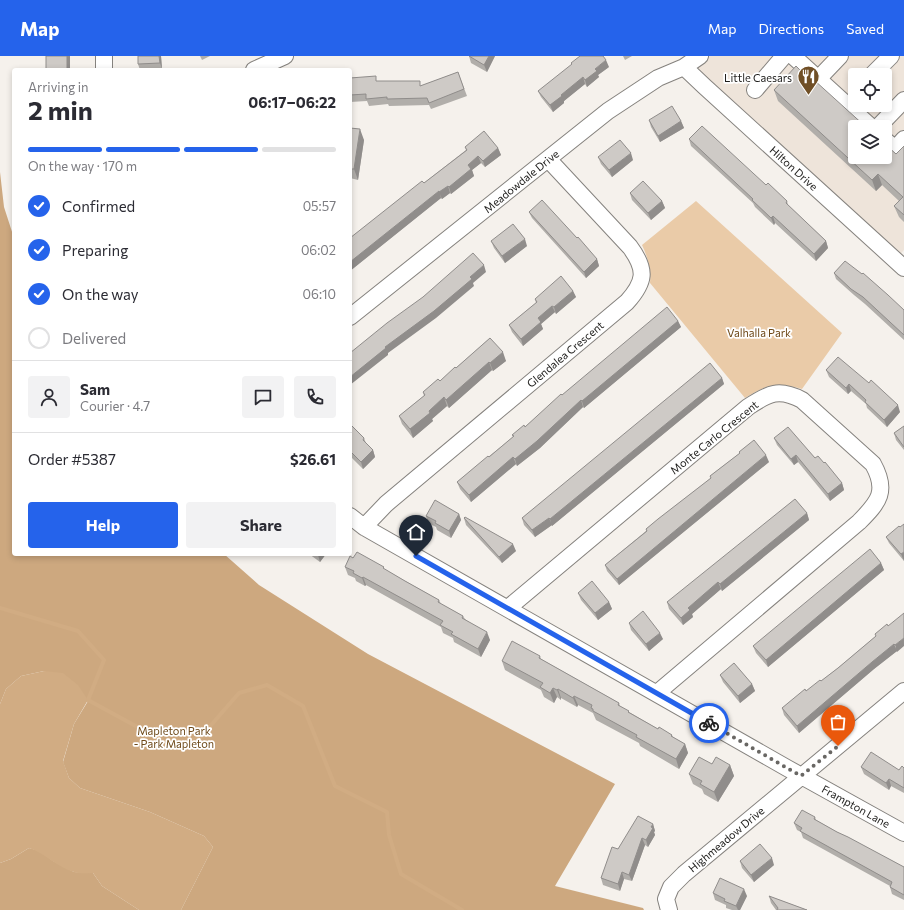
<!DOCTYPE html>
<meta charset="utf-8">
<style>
body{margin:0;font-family:Commissioner,sans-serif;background:#f2f2f3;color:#2b2b33;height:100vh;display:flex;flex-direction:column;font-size:15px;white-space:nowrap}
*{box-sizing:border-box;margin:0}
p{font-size:13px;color:#7c7c81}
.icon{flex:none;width:22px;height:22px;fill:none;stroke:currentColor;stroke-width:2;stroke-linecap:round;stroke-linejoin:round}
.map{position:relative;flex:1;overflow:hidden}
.side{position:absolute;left:12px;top:12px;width:340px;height:488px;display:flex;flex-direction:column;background:#fff;border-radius:4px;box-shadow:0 2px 6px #0003}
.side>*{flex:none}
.tools{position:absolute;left:848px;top:12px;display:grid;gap:8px}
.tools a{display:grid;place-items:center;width:44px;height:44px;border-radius:4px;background:#fff;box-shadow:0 2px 6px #0003;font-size:20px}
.pin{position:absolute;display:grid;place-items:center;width:34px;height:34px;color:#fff;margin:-41px -17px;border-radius:50% 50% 50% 0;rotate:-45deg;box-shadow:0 0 4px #0007}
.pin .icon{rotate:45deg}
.courier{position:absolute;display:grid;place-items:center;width:40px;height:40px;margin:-20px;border:3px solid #2563eb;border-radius:50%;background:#fff;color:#222;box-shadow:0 1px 5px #0007}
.head em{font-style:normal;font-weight:700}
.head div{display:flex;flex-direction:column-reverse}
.head{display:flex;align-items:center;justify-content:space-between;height:68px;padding:0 16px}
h1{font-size:26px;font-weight:700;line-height:30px}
.bar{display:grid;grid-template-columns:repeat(4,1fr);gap:6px 4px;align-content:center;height:48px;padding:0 16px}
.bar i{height:5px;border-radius:3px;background:#e1e1e2}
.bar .active{background:#2563eb}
.bar p{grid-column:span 4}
.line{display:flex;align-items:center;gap:10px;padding:0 16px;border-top:1px solid #e1e1e2}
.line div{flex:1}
.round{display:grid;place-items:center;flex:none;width:42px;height:42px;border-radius:4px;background:#f2f2f3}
ol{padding:0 16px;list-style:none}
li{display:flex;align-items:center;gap:12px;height:44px}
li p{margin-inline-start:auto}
li .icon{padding:4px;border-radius:50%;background:#2563eb;color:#fff;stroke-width:4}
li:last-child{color:#7c7c81}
li i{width:22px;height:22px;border:2px solid #e1e1e2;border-radius:50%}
.action{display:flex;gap:8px;margin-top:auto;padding:8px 16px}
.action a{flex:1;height:46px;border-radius:4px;background:#2563eb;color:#fff;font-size:16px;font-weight:700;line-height:46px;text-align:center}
.action a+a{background:#f2f2f3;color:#2b2b33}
header{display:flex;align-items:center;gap:24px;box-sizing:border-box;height:56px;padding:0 20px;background:#2563eb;color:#fff}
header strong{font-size:19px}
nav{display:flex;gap:22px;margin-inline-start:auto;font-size:14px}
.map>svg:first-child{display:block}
.built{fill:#eee4da;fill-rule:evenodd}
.green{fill:#eacba8}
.forest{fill:#cda87f}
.water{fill:#d1ac83}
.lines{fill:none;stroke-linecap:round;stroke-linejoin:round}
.stream{stroke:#d1ac83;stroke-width:4}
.minor-casing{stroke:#85827e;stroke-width:18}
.minor{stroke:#fff;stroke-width:16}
.wall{fill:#b1aeaa}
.shaded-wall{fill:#908d8b}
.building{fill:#cecac6;stroke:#908d8b}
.done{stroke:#696764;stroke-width:4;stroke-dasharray:0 7.2}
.route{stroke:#2563eb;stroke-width:5}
.labels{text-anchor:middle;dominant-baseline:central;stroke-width:3.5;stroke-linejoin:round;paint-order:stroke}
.poi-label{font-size:11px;fill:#1d1c1a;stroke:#fff;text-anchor:end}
.street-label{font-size:11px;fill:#1d1c1a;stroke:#fff}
.park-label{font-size:11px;fill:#6e4919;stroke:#fff}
</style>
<header>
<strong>Map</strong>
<nav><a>Map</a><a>Directions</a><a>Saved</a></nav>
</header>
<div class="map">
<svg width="904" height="854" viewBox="0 0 904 854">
<rect width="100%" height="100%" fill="#f5f1ec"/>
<path class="built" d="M700,0H904V194L895,204L684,11ZM855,19H885V49H855ZM855,71H885V101H855Z"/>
<path class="green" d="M696,145L842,277L802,333C775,326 768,328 745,342L650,227C651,213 648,202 642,189Z"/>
<path class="forest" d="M0,116L4,151L14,182V498H224L259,529L368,598L615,728L555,830L643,852L644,854H181L213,791L204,780L150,756L80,732L69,722L63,706L74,668L88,645L44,615L21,620L6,633L0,648Z
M29,792L40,795L53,805L74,816L93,817L102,830L139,854H0V807L11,803Z"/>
<path class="water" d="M44,615L63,617L78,629L88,644L74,668L63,705L69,722L80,732L150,756L204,780L213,791L181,854H139L102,830L93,817C87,817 79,818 74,816C58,812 45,797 29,792L11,803L0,807V648L6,633L21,620Z"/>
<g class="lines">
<path class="stream" d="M0,552L78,575L104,604L88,644L165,686L199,683L239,637L267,629L303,650L335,730L387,756L389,779L401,818L462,854"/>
<defs>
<path id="minor" d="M793,0L871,71
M684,11L704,30L904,212
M104,14V0
M254,14L285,0
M872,19L891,0
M819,22L840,0
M755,34L784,0
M878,71L904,44
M885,84L895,93L904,83
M350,261L608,55L658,22L684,11L700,0
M350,460L364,471L787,712L904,777
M364,471L386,448L627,246C645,226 647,214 630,191L548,103
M508,552L748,351C769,337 779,332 802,344L873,408C888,435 879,446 859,466L657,637
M669,854L666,843L671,831L684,818L904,635"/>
</defs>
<use href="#minor" class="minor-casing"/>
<use href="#minor" class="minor"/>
</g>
<path class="wall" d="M138,0H161L162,13L140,14L138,8Z
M200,0H210L202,4Z
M469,0H495L487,16L471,7Z
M623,0H632L625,4Z
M609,11L598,19L599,21L587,31L585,28L564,45V47L553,56L541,41L538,35Z
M458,16L467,40L431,53L429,49L389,50L388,48L369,50L367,45L350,46V22L421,30Z
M774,34L896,98L904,90V166L899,161L894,150L899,145L882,129L876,135L778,45Z
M649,64L681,65L684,72L660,86L651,71Z
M350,72L364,84L358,124L350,122Z
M689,83L766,129L787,145L788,149L826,185L828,192L816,205L775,167L774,169L755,151L753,147L691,90Z
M465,91L498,92L501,99L485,111L481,107L472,114L474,120L451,138L450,137L442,143L441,142L350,215V182L424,127L466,94Z
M598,101L633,104L612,121L601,108Z
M630,137L662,145L665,152L651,164L632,144Z
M529,156L597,203L599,210L586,222L532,162Z
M491,185L527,190L505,207L494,192Z
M834,217L904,254V284L865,248L854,239L836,223Z
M573,235L576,241L556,258L555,256L541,268L543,273L523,290L512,276L509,269L536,247L535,243Z
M678,265L681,271L584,352L583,351L540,392L517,410L516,408L471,446L460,433L457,426L513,381L512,379L525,371L562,339Z
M490,282L506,305L493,315L492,314L449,352L447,350L432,363L433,365L413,382L402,368L399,360L424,340L423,336L440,325L456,312Z
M826,314L869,327L900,356L887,371L867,352L866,348L851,335L848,338L829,321Z
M722,322L724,328L552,470V469L535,481L524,469L522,462Z
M904,370V394L896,384L894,377Z
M350,372L364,382L366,387L373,394L375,401L363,413L352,402L350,404Z
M774,382L824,407L842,427L844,434L830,445L798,406L794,409L777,389Z
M739,396L769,406L619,529L607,515L605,509L646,475V473L711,422L710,420L740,397Z
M807,457L809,464L722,535L721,533L692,558L693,561L683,569L669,553L667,546Z
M459,458L461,464L451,482L437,474L436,471L428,467L426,460Z
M464,462L516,495L502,507L466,469Z
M900,471L904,505L889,487L886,481Z
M309,498H326L320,506Z
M353,502L384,511V513L439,544L441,548L463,560L465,563L490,584L481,601L454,586L453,582L443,577L441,571L366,529L365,530L356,525L355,522L348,519L345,511Z
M881,507L884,514L768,611L756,597L753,590Z
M578,537L609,546L612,553L598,564L581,544Z
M629,567L663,583L649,595L631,574Z
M888,570L897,596V595L874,613L799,677L784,659L782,652L821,625L838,612L876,580L875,578Z
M540,600L541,603L619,647L620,650L629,656L658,673L672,679L673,681L685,688L688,697L679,713L640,690L639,687L596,664L593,657L578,649L577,651L561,642V644L557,641L554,647L544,641L541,634L505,614L502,605Z
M720,619L752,628L755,635L740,647L723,626Z
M712,708L730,709L734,720L718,746L704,738L702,733L693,728L689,718Z
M861,711L899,714L904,712V737L891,730L889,734L864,718Z
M815,761L816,764L837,776L904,811V844L892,838L890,831V830L803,782L801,776L797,774L794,767Z
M653,768L655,775L654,776L655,779L648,791L645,789L632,825L624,823L620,835L603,829L601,822L618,793Z
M740,805L774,809L754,826L742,812Z
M713,837L747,840L740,854H732L726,852V849L715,844Z
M769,840L807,854H776L771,847Z"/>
<path class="shaded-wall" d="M67,0H70V14H67Z
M159,0H161L162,13L160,7Z
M489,0H495L487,16L484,9Z
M606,4L609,11L598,19L599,21L587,31L585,24L595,13Z
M583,21L585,28L564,45V47L553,56L550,49L561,39Z
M681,65L684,72L660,86L658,80Z
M360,73L364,84L358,124L354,113Z
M498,92L501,99L485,111L483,105Z
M631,97L633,104L612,121L609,114Z
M478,100L481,107L472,114L474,120L451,138L449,131L468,109Z
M878,118L882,129L876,135L872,124Z
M448,130L450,137L442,143L439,136Z
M439,135L441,142L350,215V206Z
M662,145L665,152L651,164L648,157Z
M773,160L775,167L774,169L771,162Z
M525,183L527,190L505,207L502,200Z
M826,185L828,192L816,205L814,198Z
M597,203L599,210L586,222L584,216Z
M484,209L486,216L473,227L474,230L436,262L388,297V299L350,329V321L385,291Z
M573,235L576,241L556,258L554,251Z
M552,250L555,256L541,268L543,273L523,290L521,283L538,262Z
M678,265L681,271L584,352L582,345Z
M503,296L506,305L493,315L490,307Z
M489,306L492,314L449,352L446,344Z
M722,322L724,328L552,470L550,463Z
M849,328L851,335L848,338L846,332Z
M444,341L447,350L432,363L433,365L413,382L410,373L429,355Z
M581,344L583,351L540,392L517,410L515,403Z
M898,349L900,356L887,371L884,364Z
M373,394L375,401L363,413L361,406Z
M350,395L352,402L350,404Z
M766,399L769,406L619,529L617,523Z
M796,399L798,406L794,409L791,403Z
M513,401L516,408L471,446L469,439Z
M842,427L844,434L830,445L828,438Z
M807,457L809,464L722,535L720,528Z
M459,458L461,464L451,482L449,475Z
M549,462L552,469L535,481L532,474Z
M513,488L516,495L502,507L499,501Z
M904,496V505L901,498Z
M319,498H326L320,506L318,499Z
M881,507L884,514L768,611L766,604Z
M363,521L366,529L365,530L362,522Z
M718,526L721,533L692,558L693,561L683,569L681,562L688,552Z
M609,546L612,553L598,564L595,557Z
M487,576L490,584L481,601L478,593Z
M660,577L663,583L649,595L646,588Z
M904,582V590L897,596L895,589Z
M894,588L897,595L874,613L799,677L797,670L872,606Z
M752,628L755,635L740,647L738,640Z
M553,632L557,641L554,647L550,637Z
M558,633L561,642V644L557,634Z
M574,640L578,649L577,651L573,642Z
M685,688L688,697L679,713L676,703Z
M730,709L734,720L718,746L714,736Z
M889,723L891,730L889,734L886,727Z
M653,768L655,775L654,776L655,779L648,791L646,784Z
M642,782L645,789L632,825L629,819Z
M772,802L774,809L754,826L751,819Z
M622,816L624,823L620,835L618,828Z
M744,833L747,840L740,854H738L736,850Z"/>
<path class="building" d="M46,0H67V14H46Z
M138,0H159L160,7L138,8Z
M469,0H489L484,9Z
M580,0H603L606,4L595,13L597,15L585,24L583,21L561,39L562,40L550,49L538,35L572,8L571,7Z
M796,10L802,16L803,14L866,71H855V101H885V88L896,98L904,90V159L894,150L903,141L878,118L872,124L774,34Z
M458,16L464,33L429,47L427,42L387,43V41L366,43V38L350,39V22L376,20V25H420V30Z
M672,50L681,65L658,80L649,64Z
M702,70L766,129L768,127L787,145L786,147L826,185L814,198L773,160L771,162L752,144L753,143L689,83Z
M350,72L360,73L354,113H350Z
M484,75L498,92L483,105L478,100L468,109L471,113L449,131L448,130L439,136V135L350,206V182L422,125L424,127L467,94L465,91Z
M620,84L631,97L609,114L598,101Z
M643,125L662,145L648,157L630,137Z
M542,144L577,182L578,181L597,203L584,216L529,156Z
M513,168L525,183L502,200L491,185Z
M473,197L484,209L470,221L472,223L434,255L385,291L386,292L350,321V297L387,267L423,241Z
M845,205L862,218L863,217L888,239L904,254V279L863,241L851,233L834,217Z
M561,220L573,235L554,251L552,250L538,262L541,266L521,283L509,269L537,246L535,243Z
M667,251L678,265L582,345L581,344L537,385L515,403L513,401L469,439L457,426L488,400L489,401L514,380L512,379L524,369L525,371L561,338L562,339Z
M490,282L503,296L490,307L489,306L446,344L444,341L429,355L430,357L410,373L399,360L425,339L423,336L438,323L440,325L455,311L456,312Z
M838,301L869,327L871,324L898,349L884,364L865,346L866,344L849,328L846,332L826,314Z
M710,307L722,322L550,463L549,462L532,474L522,462Z
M352,370L364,382L363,384L373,394L361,406L350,395V372Z
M904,370V391L894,377Z
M788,371L815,402L818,400L824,407L825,406L842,427L828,438L796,399L791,403L774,382Z
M754,384L766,399L617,523L605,509L647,475L646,473L658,463L711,422L710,420L740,397L739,396Z
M795,443L807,457L720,528L718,526L688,552L690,554L681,562L667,546Z
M435,444L459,458L449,475L435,467L436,465L426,460Z
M465,461L513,488L499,501L464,462Z
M904,468V496L901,498L886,481L899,470L900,471Z
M870,493L881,507L766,604L753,590Z
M357,496L384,511L383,512L405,525L439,544L438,546L463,560L462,562L487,576L478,593L451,578L453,576L440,569L443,565L363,521L362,522L353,517L354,515L345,511L350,500L353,502Z
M592,525L609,546L595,557L578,537Z
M643,555L660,577L646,588L629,567Z
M904,557V582L895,589L894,588L872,606L797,670L782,652L805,633L806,635L820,624L821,625L838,612L876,580L875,578L887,568L888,570Z
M512,585L540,600L539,602L619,647L618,649L629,655L628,656L658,673L659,671L672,679L671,680L685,688L676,703L636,681L637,679L593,655V653L591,652L592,649L574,640L573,642L558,633L557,634L553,632L550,637L540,631L543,627L502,605Z
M734,607L752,628L738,640L720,619Z
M871,696L899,714L902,710L904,712V732L889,723L886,727L861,711Z
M699,701L712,708L716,701L730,709L714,736L700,728L702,725L689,718Z
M802,754L815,761L814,763L837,776L848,781L904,811V839L890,831L892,826L800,775L802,772L794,767Z
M638,760L653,768L651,771L653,772L646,784L642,782L629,819L622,816L618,828L601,822L612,791L618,793Z
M760,788L772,802L751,819L740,805Z
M720,822L744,833L736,850L724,845L725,843L713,837Z
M769,840L807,854H777L778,852Z"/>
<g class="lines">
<path class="done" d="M709,667L801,720L838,690"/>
<path class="route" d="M416,500L709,667"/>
</g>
<defs>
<symbol id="restaurant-pin" viewBox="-11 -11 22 30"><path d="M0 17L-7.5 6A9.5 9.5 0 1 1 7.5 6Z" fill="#704f26" stroke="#fff"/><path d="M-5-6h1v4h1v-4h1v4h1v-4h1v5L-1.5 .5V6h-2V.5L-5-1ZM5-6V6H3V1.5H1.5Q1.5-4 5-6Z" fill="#fff"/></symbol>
</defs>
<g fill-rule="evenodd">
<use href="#restaurant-pin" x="796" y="8" width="25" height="34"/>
</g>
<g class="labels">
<g class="poi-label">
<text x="792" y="21">Little Caesars</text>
</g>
<g class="street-label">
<text transform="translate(794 112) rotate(42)">Hilton Drive</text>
<text transform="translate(521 125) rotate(-39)">Meadowdale Drive</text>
<text transform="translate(565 298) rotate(-40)">Glendalea Crescent</text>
<text transform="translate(714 381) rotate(-39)">Monte Carlo Crescent</text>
<text transform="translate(856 750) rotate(29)">Frampton Lane</text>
<text transform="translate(726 783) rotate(-40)">Highmeadow Drive</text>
</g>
<g class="park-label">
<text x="759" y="276">Valhalla Park</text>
<text x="174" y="674">Mapleton Park<tspan x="174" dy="13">- Park Mapleton</tspan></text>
</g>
</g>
</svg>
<div class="tools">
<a><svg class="icon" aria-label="locate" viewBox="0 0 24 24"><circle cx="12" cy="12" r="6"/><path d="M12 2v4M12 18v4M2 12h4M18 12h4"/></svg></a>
<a><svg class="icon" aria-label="layers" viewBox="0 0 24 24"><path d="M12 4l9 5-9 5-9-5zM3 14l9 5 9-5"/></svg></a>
</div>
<div class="pin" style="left:838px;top:690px;background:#ea580c"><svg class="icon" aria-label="bag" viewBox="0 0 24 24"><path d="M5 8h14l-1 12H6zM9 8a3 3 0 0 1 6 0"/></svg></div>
<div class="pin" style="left:416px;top:500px;background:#1f2937"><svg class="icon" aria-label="home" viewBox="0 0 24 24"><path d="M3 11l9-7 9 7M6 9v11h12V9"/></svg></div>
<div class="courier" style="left:709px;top:667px"><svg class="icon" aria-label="bike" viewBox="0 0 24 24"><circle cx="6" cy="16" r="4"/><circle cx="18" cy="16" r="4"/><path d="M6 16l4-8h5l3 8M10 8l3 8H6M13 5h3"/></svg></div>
<section class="side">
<div class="head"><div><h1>2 min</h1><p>Arriving in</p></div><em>06:17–06:22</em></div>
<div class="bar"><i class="active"></i><i class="active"></i><i class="active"></i><i></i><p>On the way · 170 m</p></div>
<ol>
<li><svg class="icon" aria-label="check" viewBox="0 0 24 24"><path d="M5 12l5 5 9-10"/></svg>Confirmed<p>05:57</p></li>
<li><svg class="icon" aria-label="check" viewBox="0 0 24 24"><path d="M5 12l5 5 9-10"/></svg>Preparing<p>06:02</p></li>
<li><svg class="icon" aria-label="check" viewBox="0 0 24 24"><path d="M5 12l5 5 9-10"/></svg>On the way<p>06:10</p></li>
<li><i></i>Delivered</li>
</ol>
<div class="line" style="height:72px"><a class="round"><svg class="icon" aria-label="person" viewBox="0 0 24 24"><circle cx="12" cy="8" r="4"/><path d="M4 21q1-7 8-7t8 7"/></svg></a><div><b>Sam</b><p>Courier · 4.7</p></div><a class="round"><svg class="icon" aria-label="chat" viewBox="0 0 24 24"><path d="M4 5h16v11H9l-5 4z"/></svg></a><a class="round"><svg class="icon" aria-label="phone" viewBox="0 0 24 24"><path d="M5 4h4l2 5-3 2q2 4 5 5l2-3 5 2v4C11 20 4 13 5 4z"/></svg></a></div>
<div class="line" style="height:52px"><div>Order #5387</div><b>$26.61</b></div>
<div class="action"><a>Help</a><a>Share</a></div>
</section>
</div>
